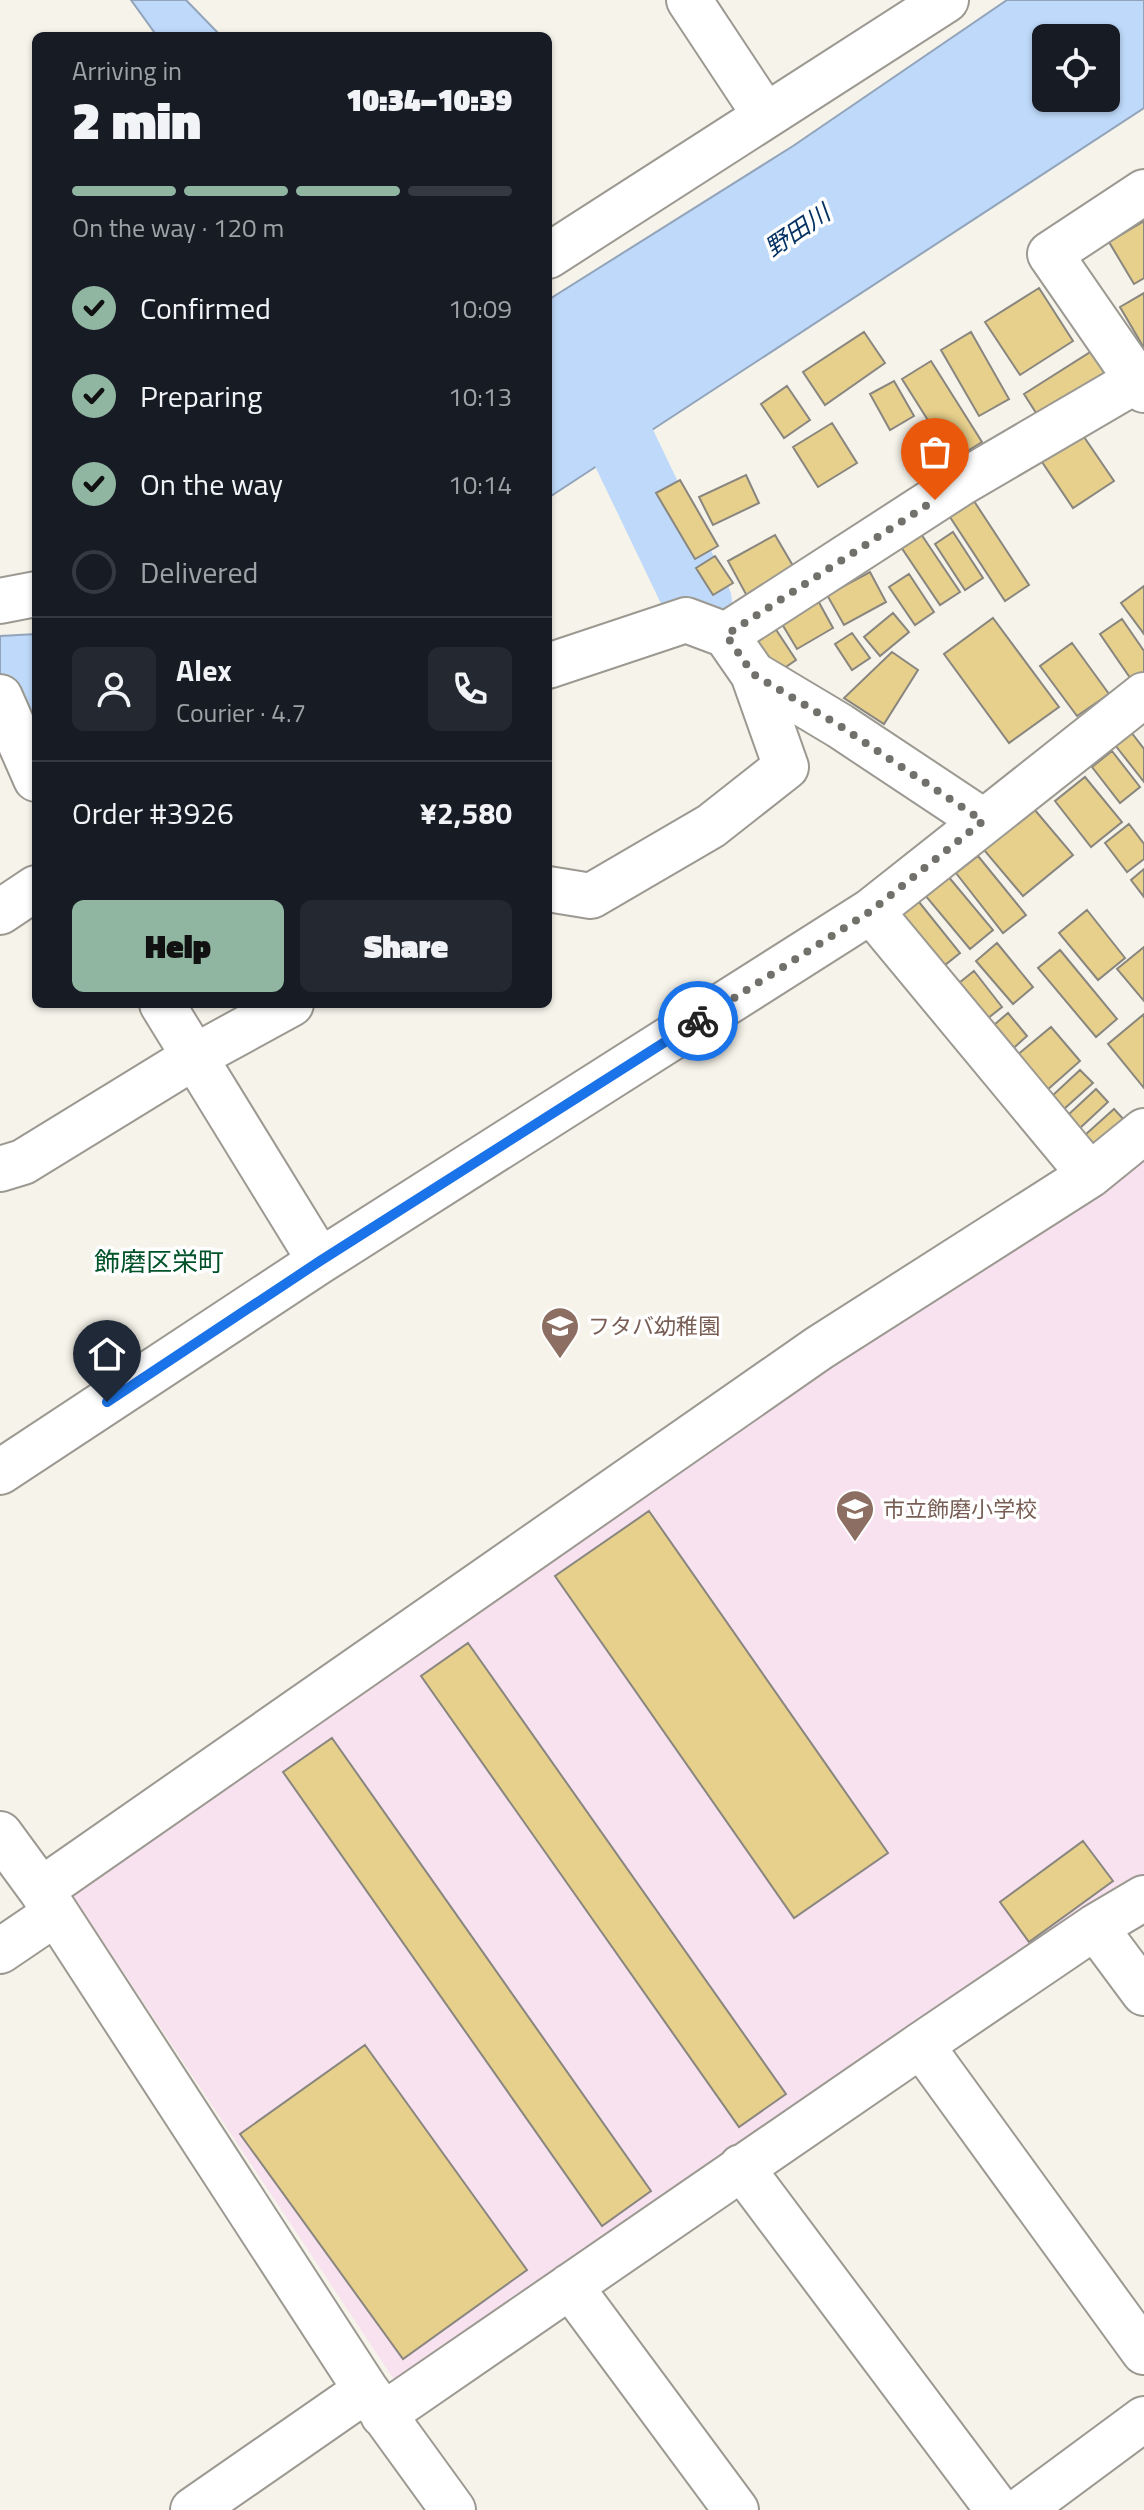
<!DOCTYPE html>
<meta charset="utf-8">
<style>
body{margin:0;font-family:"Titillium Web","Noto Sans JP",sans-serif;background:#242831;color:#f1f3f6;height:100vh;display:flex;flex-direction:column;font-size:30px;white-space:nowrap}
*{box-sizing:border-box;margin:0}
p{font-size:26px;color:#9ea1a6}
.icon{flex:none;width:44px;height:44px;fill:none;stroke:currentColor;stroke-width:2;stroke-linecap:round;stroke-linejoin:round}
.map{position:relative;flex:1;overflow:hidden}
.drawer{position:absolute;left:32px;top:32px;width:520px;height:976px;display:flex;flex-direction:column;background:#171b24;border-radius:12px;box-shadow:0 2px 6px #0004}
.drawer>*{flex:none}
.buttons{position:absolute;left:1032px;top:24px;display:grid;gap:16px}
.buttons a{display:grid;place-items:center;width:88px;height:88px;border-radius:12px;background:#171b24;box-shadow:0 2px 6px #0004;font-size:40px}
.pin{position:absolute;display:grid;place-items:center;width:68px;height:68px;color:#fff;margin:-82px -34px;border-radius:50% 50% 50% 0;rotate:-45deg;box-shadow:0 0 8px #0007}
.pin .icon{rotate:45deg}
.courier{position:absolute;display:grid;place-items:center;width:80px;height:80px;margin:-40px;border:6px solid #1a73e8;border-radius:50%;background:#fff;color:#222;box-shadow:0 2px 10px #0007}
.headline em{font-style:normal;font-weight:800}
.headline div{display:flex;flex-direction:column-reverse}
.headline{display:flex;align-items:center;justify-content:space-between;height:136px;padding:0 40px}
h1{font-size:52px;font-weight:800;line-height:60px}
.bar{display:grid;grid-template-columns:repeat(4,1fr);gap:12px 8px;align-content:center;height:96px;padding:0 40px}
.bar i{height:10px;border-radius:6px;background:#363941}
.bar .on{background:#90b5a1}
.bar p{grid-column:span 4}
.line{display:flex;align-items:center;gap:20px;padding:0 40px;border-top:2px solid #363941}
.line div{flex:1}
.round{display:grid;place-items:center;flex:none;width:84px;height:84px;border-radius:12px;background:#242831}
ol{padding:0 40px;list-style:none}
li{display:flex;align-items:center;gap:24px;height:88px}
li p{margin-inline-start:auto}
li .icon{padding:8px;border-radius:50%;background:#90b5a1;color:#111;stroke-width:4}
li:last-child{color:#9ea1a6}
li i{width:44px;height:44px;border:4px solid #363941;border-radius:50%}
.button{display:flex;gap:16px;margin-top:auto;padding:16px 40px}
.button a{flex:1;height:92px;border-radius:12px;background:#90b5a1;color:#111;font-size:32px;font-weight:800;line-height:92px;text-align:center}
.button a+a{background:#242831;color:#f1f3f6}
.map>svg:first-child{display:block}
.education{fill:#f8e2ef}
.water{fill:#bed9fa;stroke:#92a4ba;stroke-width:2;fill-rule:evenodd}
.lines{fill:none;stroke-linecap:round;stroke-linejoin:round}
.river{stroke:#bed9fa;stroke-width:68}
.building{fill:#e7d08c;stroke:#89867f;stroke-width:2}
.minor-casing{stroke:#9b9991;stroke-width:48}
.minor{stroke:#fff;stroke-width:44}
.done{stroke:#72706b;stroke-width:8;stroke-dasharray:0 14.4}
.route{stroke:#1a73e8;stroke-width:10}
.labels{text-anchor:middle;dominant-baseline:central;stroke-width:7;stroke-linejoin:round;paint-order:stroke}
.education-label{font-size:22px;fill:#785e54;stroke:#fff;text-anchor:start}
.water-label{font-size:24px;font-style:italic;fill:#033161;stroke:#fff}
.quarter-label{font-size:26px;fill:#005228;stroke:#fff}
</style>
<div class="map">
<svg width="1144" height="2510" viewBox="0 0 1144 2510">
<rect width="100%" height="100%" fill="#f6f3ea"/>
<path class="education" d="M1144,1154V1877L395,2381L67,1887L1080,1189Z"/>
<path class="water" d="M131,0H186L221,36H157Z
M1007,0H1144V108L548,498V300L793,146ZM1106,38V98H1046V38Z
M36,634V739L0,748V636Z"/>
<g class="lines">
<path class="river" d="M588,373L698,602"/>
</g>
<path class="building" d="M1144,221V278L1134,284L1109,242Z
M1039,288L1073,341L1020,375L985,322Z
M1144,293V348L1120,307Z
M864,332L885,363L825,405L803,372Z
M971,332L1009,399L979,416L941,350Z
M1092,351L1108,376L1040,419L1024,394Z
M931,361L982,442L953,460L902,379Z
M894,381L914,416L890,430L870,394Z
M787,386L810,420L784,438L761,404Z
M832,423L857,463L818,487L793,447Z
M1082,434L1114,481L1073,508L1042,462Z
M746,475L759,503L713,525L699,497Z
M680,480L718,546L695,559L656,493Z
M972,498L1029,585L1005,601L948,514Z
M953,532L983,578L965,590L935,544Z
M921,534L960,592L940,605L901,547Z
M775,535L796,571L748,598L728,561Z
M715,556L733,583L713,595L696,568Z
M870,572L886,602L844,625L827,595Z
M909,574L934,612L915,625L889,587Z
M1144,586V634L1121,603Z
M816,597L833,628L797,649L779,619Z
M893,613L909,632L880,656L864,637Z
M993,618L1059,707L1009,743L944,654Z
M1122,619L1144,651V674L1133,682L1100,634Z
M773,625L796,660L774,675L750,641Z
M852,633L870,658L852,670L835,644Z
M1072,643L1109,694L1077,716L1040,666Z
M892,652L918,670L884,724L844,698Z
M1131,732L1144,749V782L1115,745Z
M1112,751L1140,787L1120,803L1092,767Z
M1085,777L1122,822L1091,847L1055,801Z
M1034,809L1073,855L1023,896L984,850Z
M1129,824L1144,844V859L1127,872L1105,843Z
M978,856L1026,915L1003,933L956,873Z
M1144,869V897L1131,880Z
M947,875L993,930L970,949L924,894Z
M915,897L960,953L940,969L895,913Z
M1087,910L1125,958L1098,980L1059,933Z
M997,943L1033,987L1013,1004L976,961Z
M1144,947V1001L1117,969Z
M1060,950L1117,1019L1096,1037L1038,968Z
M974,971L1002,1007L982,1023L954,987Z
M1008,1013L1027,1036L1008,1053L988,1030Z
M1144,1014V1088L1108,1044Z
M1051,1027L1080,1061L1046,1091L1016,1056Z
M1080,1070L1093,1083L1064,1109L1052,1096Z
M1096,1089L1108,1102L1080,1128L1068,1115Z
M1114,1109L1126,1122L1098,1148L1085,1135Z
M649,1511L888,1853L794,1918L555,1576Z
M468,1643L786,2094L739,2127L421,1676Z
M332,1738L651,2191L602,2226L283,1772Z
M1083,1841L1113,1881L1029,1942L1000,1902Z
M365,2045L527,2270L403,2359L240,2134Z"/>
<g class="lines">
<defs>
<path id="minor" d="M689,0L765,115
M1144,192L1050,254L1144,390
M548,256L946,0
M0,601L36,594
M726,635L961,483L1144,376
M548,666L686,620L726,635L753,674L840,726L983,821
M0,697L36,779
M548,889L591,896L711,826L786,767L753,674
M871,911L1090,1175
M0,912L36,888
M162,1004L320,1261
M0,1169L23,1162L194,1057L291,1004
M0,1472L320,1261L871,911L1144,695
M0,1834L41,1890L366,2390L453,2510
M41,1890L819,1348L1090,1175L1144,1131
M1095,1927L1144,1993
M0,1951L56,1913
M921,2045L1144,2352
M741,2167L998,2510
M570,2286L736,2510
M383,2415L921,2045L1095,1927L1144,1898
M193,2510L366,2390
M1021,2510L1144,2419"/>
</defs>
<use href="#minor" class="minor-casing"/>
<use href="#minor" class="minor"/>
</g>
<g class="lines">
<path class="done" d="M698,1021L871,911L983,821L840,726L753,674L726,635L935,500"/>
<path class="route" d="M107,1402L320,1261L698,1021"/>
</g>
<defs>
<symbol id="school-pin" viewBox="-11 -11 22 30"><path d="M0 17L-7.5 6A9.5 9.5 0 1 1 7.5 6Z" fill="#8d6e63" stroke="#fff"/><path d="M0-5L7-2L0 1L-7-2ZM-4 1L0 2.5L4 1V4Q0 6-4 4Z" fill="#fff"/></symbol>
</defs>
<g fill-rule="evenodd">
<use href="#school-pin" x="538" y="1304" width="44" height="60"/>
<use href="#school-pin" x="833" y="1487" width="44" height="60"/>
</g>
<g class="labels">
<g class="education-label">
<text x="588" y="1326">フタバ幼稚園</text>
<text x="883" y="1509">市立飾磨小学校</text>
</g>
<g class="water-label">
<text transform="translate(797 230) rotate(-34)">野田川</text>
</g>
<g class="quarter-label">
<text x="159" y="1261">飾磨区栄町</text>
</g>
</g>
</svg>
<div class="buttons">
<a><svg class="icon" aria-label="locate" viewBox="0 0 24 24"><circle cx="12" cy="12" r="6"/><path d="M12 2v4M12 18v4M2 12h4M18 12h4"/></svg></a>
</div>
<div class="pin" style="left:935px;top:500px;background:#ea580c"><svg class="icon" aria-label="bag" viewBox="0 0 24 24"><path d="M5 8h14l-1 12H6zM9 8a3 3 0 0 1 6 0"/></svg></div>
<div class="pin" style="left:107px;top:1402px;background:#1f2937"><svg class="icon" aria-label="home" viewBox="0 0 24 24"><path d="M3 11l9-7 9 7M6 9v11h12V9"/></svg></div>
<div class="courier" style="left:698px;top:1021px"><svg class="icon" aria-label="bike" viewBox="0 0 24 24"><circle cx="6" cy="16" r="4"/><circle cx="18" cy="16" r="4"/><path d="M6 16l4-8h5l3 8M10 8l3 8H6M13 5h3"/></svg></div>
<section class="drawer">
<div class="headline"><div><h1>2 min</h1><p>Arriving in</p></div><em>10:34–10:39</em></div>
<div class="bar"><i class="on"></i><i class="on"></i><i class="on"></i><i></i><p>On the way · 120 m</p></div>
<ol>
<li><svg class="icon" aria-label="check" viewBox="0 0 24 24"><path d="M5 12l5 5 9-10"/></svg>Confirmed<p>10:09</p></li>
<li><svg class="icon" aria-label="check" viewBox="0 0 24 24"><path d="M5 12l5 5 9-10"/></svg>Preparing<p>10:13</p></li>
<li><svg class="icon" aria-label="check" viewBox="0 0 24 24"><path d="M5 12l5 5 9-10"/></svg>On the way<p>10:14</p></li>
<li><i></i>Delivered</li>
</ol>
<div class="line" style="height:144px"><a class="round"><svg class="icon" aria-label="person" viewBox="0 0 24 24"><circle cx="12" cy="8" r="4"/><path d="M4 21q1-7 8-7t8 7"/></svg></a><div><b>Alex</b><p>Courier · 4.7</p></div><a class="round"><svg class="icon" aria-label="phone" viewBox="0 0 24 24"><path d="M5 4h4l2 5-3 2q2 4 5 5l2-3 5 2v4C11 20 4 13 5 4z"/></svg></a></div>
<div class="line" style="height:104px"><div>Order #3926</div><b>¥2,580</b></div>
<div class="button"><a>Help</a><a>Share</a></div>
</section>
</div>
